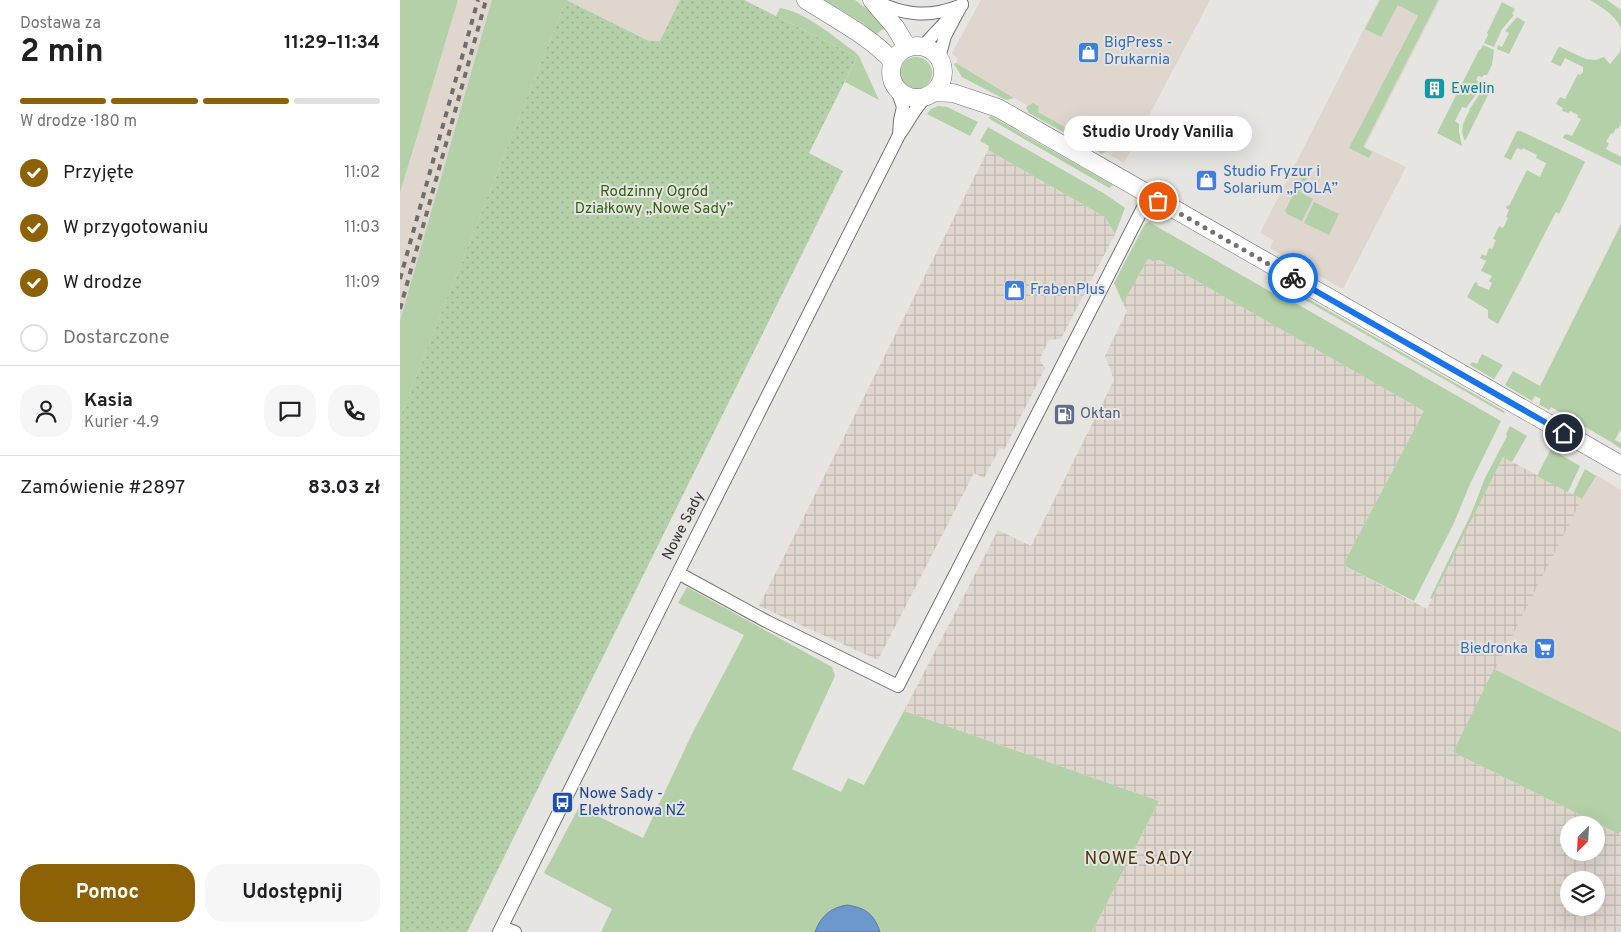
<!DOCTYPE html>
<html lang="pl">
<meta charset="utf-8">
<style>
body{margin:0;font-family:Overpass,sans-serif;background:#f6f6f6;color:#202124;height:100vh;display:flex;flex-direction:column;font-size:19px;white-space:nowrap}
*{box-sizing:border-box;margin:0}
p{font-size:16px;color:#757577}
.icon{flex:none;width:28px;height:28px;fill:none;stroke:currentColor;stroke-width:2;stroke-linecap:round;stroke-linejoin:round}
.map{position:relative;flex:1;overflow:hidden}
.side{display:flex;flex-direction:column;background:#fff;width:400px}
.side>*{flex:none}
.needle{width:32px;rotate:204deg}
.buttons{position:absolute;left:1160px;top:816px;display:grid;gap:10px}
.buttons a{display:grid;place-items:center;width:45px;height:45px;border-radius:50%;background:#fff;box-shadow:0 5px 20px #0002;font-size:25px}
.pin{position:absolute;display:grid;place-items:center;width:42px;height:42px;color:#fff;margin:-21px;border:2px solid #fff;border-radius:50%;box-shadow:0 1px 5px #0007}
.courier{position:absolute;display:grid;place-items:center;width:50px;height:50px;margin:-25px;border:4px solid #1a73e8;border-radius:50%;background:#fff;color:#222;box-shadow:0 1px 6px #0007}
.bubble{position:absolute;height:35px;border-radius:18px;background:#fff;box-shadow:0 5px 20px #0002;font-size:16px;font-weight:700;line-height:35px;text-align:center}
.head em{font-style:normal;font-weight:700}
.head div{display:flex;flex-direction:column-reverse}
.head{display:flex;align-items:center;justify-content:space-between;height:85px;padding:0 20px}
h1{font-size:32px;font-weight:700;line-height:38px}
.bar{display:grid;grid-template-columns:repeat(4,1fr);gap:8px 5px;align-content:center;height:60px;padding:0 20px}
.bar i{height:6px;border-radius:4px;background:#e0e0e0}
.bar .current{background:#8d6207}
.bar p{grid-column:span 4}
.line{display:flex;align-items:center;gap:12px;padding:0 20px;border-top:1px solid #e0e0e0}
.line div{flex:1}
.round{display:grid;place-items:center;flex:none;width:52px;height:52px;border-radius:20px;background:#f6f6f6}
ol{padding:0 20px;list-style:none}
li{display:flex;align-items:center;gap:15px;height:55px}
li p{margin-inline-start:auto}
li .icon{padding:5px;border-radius:50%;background:#8d6207;color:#fff;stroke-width:4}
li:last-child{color:#757577}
li i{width:28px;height:28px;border:2px solid #e0e0e0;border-radius:50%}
.button{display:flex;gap:10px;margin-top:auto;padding:10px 20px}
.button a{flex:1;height:58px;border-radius:20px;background:#8d6207;color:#fff;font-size:20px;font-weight:700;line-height:58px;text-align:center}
.button a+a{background:#f6f6f6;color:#202124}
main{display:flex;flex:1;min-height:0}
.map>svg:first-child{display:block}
.built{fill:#dfd7ce}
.industrial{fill:url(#industrial-grid);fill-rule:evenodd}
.grass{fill:#b4d0a8}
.garden{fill:url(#garden-dots)}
.water{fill:#6d98cd;stroke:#5c7a9f}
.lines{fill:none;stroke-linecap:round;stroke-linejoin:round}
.minor-casing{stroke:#767471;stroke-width:14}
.secondary-casing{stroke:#767471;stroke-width:19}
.minor{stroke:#fff;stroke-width:12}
.secondary{stroke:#fff;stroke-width:18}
.rail{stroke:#6f6e6c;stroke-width:4;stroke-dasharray:6 6;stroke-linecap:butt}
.done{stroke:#737270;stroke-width:5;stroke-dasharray:0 9}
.route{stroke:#1a73e8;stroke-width:6}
.labels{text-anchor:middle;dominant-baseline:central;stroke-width:4;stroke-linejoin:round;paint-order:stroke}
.shop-label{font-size:15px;fill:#366cbe;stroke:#e7e5e1;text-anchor:start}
.culture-label{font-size:15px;fill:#0d838f;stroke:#e7e5e1;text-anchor:start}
.park-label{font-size:15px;fill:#306211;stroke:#e7e5e1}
.service-label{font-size:15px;fill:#4e5e75;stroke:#e7e5e1;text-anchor:start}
.street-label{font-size:15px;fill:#353433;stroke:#e7e5e1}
.transit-label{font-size:15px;fill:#164399;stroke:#e7e5e1;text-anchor:start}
.quarter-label{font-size:18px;letter-spacing:1px;fill:#4c3611;stroke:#e7e5e1}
</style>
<main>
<section class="side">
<div class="head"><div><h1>2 min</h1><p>Dostawa za</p></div><em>11:29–11:34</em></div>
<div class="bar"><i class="current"></i><i class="current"></i><i class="current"></i><i></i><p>W drodze · 180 m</p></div>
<ol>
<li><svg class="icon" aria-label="check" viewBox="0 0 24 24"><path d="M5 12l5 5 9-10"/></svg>Przyjęte<p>11:02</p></li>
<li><svg class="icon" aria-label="check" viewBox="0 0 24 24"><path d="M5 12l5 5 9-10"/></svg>W przygotowaniu<p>11:03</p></li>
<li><svg class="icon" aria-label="check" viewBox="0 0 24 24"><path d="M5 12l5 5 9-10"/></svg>W drodze<p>11:09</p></li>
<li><i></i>Dostarczone</li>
</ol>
<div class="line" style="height:90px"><a class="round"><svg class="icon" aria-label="person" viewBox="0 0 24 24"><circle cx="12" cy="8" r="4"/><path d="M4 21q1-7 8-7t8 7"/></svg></a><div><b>Kasia</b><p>Kurier · 4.9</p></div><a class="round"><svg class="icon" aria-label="chat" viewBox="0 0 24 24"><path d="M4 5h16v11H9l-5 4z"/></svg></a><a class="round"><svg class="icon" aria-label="phone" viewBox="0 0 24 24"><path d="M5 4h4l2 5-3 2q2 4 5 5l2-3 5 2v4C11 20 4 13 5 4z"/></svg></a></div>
<div class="line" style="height:65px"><div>Zamówienie #2897</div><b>83.03 zł</b></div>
<div class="button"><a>Pomoc</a><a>Udostępnij</a></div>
</section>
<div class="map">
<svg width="1221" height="932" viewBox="0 0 1221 932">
<defs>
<pattern id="industrial-grid" width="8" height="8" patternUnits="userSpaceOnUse" patternTransform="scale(1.25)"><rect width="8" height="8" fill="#dfd7ce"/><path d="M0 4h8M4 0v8" fill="none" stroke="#c0b9b1"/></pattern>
<pattern id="garden-dots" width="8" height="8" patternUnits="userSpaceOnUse" patternTransform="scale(1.25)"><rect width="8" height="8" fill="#b4d0a8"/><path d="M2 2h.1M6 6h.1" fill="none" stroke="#9bb391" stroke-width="1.8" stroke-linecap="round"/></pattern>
</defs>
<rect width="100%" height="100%" fill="#e7e5e1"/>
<path class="built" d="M58,0H280L261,41H249L166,1L0,417V193Z
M581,0H810L724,163L556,63L558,59L552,53Z
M979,0H1040L965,147L1006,167L943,289L870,248L873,240L860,233Z
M1195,474L1221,490V732L1094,669Z"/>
<path class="industrial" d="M588,150L705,217L715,234L661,339L649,340L642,354L640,360L645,368L604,450L600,448L584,478L574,473L478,660L359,606Z
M748,259L753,261L760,260L1024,411L943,565L1027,609L1103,457L1182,499L1053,752L1221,835V932H692L759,801L504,711L598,530L631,546L714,380L705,356L727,311L723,303ZM1169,825H1196V852H1169ZM1169,880H1196V908H1169Z"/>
<path class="grass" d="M0,0H58L0,193Z
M92,0H166L0,417V321Z
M415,0H455L476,16L485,28L475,35Z
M980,0H1038L963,147L972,152L969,158L949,148L1018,16L998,5L981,37L965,29Z
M1190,0H1207L1221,10V29C1217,16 1201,7 1190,0Z
M1102,2L1115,9L1112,14L1114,15L1102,29L1094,47L1084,43L1088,35L1087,33Z
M380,8C406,12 434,37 455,52L459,56L479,100L445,82L457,57L376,16Z
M1117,17L1125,22L1109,54L1097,49L1098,45L1102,47L1109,33L1105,31Z
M1221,44V124L1218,129L1216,128L1213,134L1211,133L1206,142L1209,143L1206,149L1221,157V166L1163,138L1164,135L1167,134L1172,136L1181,119L1177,117L1178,115L1170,111L1169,113L1162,111L1163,108L1156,104L1160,97L1165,99L1178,74L1180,75L1183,72V67L1165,58L1161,66H1159L1151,62L1158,48L1160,47L1186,59L1196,60L1204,57L1210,64L1220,52Z
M1083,45L1094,50L1092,65L1087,75H1084L1082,77L1078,76L1076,80L1083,85L1066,108L1062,107L1055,121L1059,124V132L1062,146L1037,133L1079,50H1080Z
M500 73a16 16 0 1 1 32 0a16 16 0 1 1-32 0Z
M556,63L614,98L607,100L604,99L562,77L554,64Z
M1090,84L1093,85L1065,141C1059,129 1064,121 1070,110H1069L1085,86Z
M633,103L639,106L638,112L708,151L702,154L629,113L626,107Z
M538,106L547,107L578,122L570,136L527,114L531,109Z
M591,116L713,185L709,188L588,118Z
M588,127L705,194L725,208L715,234L705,217L588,150L589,146L580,141Z
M1117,131H1121L1184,161L1185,162L1159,214L1156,212L1098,324L1088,318V310L1067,297L1075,282L1078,283L1077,285L1089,290L1092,283L1089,281L1092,276L1081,271L1086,261L1080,258L1082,254L1086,256L1089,248L1092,249L1096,240L1093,239L1099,226L1103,228L1108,218L1106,217L1109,210L1106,208L1107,205L1109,206L1127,170L1140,177L1146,163L1136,158L1137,155L1123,148L1122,150L1117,148L1111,160L1104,157Z
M907,166L912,168L900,192L913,199L902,221L887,214L885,211Z
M914,202L939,214L929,235L904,223Z
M749,222L871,292L878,293L1101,421L1070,484L1054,523L1014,601L943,565L1024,411L760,260L753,261L748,259L723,303L714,283L745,224Z
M1221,224V429L1215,440L1221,443V449L1211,442L1151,407L1149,410L1139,404L1141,399L1135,396L1132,401L1105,385L1113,371L1140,386Z
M872,278L1104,411L1105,414L872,281Z
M1082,354L1103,365L1094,379L1070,365L1072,362L1077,364Z
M1110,426L1127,436L1112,462L1103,457L1032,599L1030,598L1071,514L1085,478L1107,436L1106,434Z
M1151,449L1180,466L1168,492L1137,476Z
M1185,469L1196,476L1182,499L1173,494Z
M287,587L432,667L435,676L392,769L441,792L448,778L464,785L504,711L759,801L692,932H201L212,909L144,873L179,807L243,838L292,734L344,635L278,603Z
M1094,669L1221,732V831L1219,834L1053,752Z"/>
<path class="garden" d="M166,0L249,41H260L280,0H344L457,57L409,153L443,171L67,932H0V417Z"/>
<path class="water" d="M447,905C466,908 474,914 480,932H415C421,916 430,908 447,905Z"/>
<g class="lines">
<defs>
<path id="minor" d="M475,1C506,16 530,18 562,5
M523,46L550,17
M539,58L545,36L562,4
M497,90L503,107L500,120L499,135
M278,573L366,621L498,686L749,196
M102,927L115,932
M99,932L278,573L499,135C508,123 515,107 526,97"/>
<path id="secondary" d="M406,0C431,16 474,39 492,61
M472,0L495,27L507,47
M491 72a26 26 0 1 1 52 0a26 26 0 1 1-52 0Z
M534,92L553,93L598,108L1221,465"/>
</defs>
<use href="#minor" class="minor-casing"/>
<use href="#secondary" class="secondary-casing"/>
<use href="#minor" class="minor"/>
<use href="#secondary" class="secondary"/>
<path class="rail" d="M0,279L78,0
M0,309L86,0"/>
</g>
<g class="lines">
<path class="done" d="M758,201L893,278"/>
<path class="route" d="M893,278L1164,433"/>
</g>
<defs>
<symbol id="shop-square" viewBox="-11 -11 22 22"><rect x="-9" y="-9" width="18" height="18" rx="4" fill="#3f7fe0" stroke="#e7e5e1"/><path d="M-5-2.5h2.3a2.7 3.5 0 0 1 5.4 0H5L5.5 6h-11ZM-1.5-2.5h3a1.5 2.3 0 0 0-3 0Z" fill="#fff"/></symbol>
<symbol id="building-square" viewBox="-11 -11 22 22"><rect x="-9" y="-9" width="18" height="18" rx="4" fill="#0f9aa8" stroke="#e7e5e1"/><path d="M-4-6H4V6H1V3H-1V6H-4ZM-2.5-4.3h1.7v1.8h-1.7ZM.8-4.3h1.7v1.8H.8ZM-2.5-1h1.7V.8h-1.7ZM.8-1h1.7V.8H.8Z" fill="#fff"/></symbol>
<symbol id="fuel-square" viewBox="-11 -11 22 22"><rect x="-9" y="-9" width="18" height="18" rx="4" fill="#5c6f8a" stroke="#e7e5e1"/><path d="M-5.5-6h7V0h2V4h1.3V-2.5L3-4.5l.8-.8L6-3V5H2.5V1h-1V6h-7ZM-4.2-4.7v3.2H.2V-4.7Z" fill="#fff"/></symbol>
<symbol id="supermarket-square" viewBox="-11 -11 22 22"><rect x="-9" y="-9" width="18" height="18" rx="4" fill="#3f7fe0" stroke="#e7e5e1"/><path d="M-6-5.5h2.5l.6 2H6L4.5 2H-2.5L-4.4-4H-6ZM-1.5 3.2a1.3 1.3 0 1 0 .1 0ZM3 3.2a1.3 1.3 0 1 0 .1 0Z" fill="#fff"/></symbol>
<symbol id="bus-square" viewBox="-11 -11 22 22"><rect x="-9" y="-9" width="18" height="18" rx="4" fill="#1a4fb4" stroke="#e7e5e1"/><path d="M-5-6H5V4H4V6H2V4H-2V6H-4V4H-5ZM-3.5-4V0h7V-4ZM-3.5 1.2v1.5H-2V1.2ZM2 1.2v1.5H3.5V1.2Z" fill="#fff"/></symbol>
</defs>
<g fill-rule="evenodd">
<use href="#shop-square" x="676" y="40" width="25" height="25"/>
<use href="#building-square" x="1022" y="76" width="25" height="25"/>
<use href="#shop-square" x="794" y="168" width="25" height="25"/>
<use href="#shop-square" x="602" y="278" width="25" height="25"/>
<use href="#fuel-square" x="652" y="402" width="25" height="25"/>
<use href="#supermarket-square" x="1132" y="636" width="25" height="25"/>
<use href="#bus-square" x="150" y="790" width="25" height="25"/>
</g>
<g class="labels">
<g class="shop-label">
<text x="704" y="43">BigPress -<tspan x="704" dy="17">Drukarnia</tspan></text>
<text x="823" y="172">Studio Fryzur i<tspan x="823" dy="17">Solarium „POLA”</tspan></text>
<text x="630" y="290">FrabenPlus</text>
<text x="1128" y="649" text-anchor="end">Biedronka</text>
</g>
<g class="culture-label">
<text x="1051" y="89">Ewelin</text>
</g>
<g class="park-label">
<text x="254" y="192">Rodzinny Ogród<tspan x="254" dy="17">Działkowy „Nowe Sady”</tspan></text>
</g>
<g class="service-label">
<text x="680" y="414">Oktan</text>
</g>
<g class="street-label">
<text transform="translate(284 526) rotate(-63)">Nowe Sady</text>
</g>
<g class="transit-label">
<text x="179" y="794">Nowe Sady -<tspan x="179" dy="17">Elektronowa NŻ</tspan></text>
</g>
<g class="quarter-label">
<text x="739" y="859">NOWE SADY</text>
</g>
</g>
</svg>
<div class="buttons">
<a><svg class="needle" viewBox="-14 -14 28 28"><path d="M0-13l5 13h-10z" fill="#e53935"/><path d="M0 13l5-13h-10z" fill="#757577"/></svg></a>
<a><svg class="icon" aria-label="layers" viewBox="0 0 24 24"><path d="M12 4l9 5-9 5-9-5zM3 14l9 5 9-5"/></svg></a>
</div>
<div class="pin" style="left:758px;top:201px;background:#ea580c"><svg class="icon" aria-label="bag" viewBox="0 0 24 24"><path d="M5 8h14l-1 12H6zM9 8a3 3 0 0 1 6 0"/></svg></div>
<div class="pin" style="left:1164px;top:433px;background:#1f2937"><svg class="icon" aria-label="home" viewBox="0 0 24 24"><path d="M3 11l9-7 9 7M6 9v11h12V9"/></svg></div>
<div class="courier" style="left:893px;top:278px"><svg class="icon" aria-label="bike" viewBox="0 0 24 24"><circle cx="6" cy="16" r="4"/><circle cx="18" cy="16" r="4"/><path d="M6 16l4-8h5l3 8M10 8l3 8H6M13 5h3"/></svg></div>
<div class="bubble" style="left:664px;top:116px;width:188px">Studio Urody Vanilia</div>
</div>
</main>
